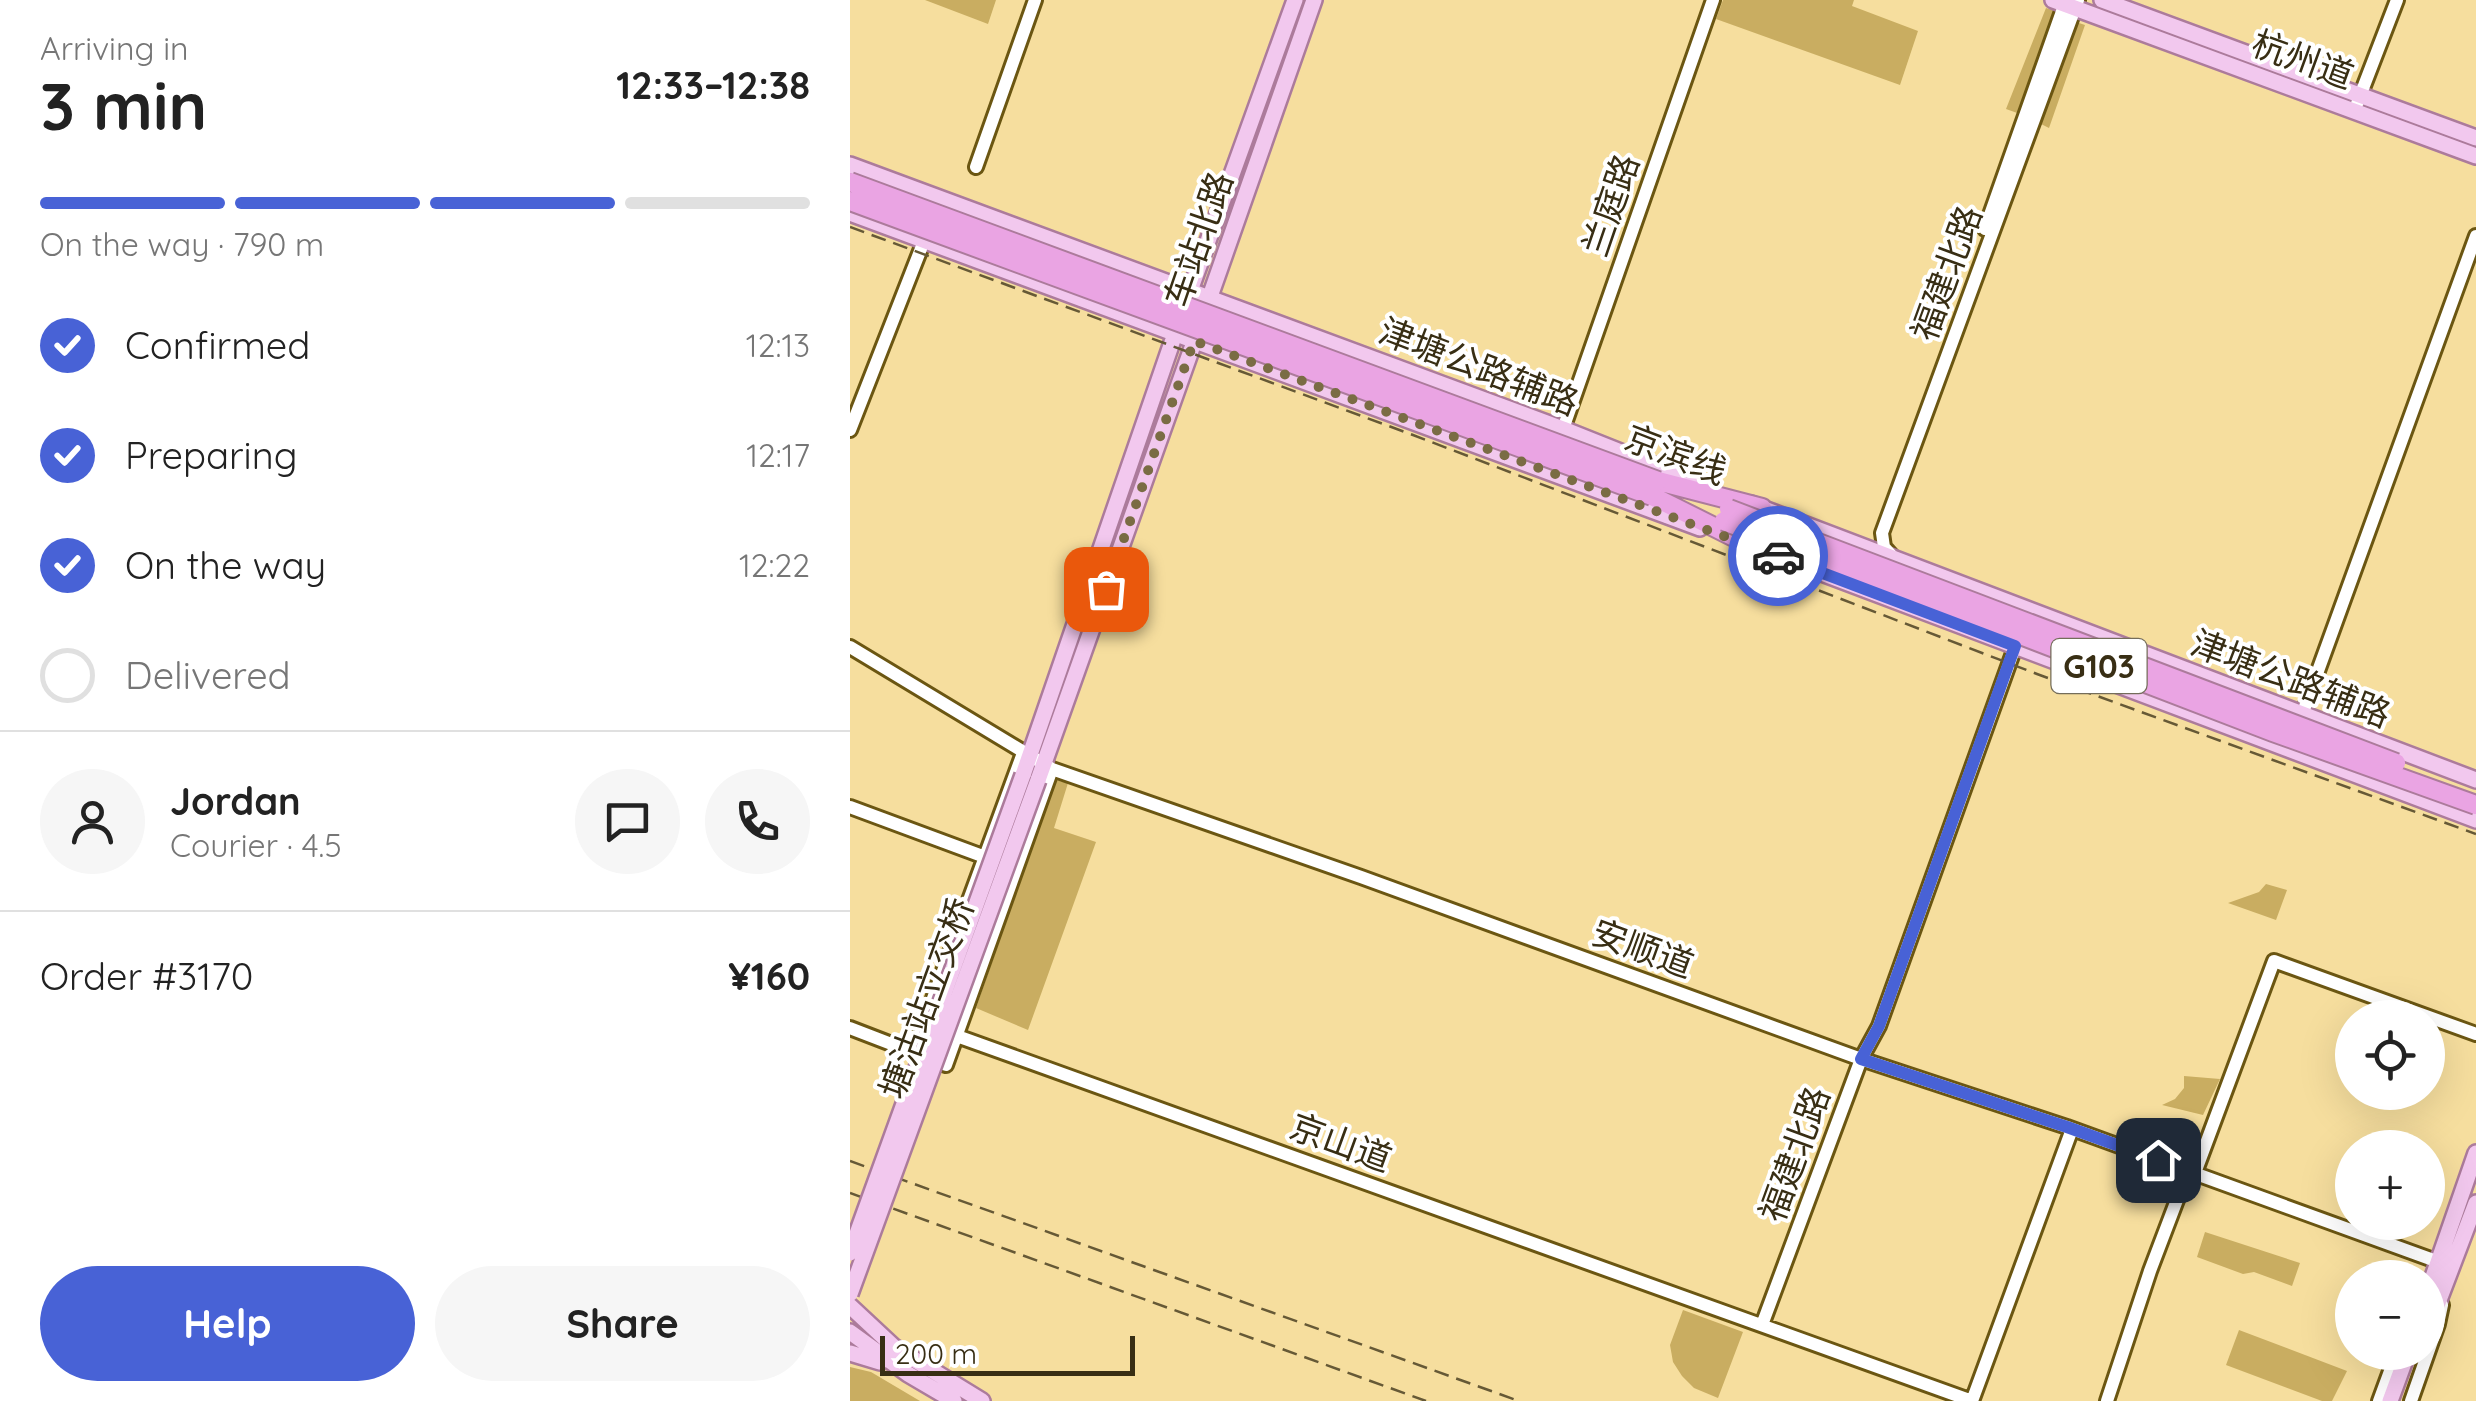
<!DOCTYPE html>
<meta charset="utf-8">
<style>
body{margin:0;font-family:Quicksand,"Noto Sans SC",sans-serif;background:#f6f6f6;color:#222;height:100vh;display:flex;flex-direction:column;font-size:38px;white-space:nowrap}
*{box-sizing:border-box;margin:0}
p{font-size:32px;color:#767676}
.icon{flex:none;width:55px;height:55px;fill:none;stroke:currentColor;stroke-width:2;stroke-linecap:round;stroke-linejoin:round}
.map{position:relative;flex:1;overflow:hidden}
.side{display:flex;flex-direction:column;background:#fff;width:850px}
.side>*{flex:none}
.tools{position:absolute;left:1485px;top:1000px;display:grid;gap:20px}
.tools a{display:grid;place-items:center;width:110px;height:110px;border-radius:50%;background:#fff;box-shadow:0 10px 40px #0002;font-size:50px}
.scale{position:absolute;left:30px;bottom:25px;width:255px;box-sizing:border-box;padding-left:10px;border:5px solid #382e14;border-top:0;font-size:28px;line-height:35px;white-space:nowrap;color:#382e14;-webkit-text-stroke:8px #fff;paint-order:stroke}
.pin{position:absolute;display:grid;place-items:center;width:85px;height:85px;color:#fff;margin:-42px;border-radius:20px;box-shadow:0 5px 15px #0006}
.courier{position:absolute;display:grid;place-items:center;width:100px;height:100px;margin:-50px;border:8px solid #4862d6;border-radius:50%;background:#fff;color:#222;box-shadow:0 2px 12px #0007}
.head em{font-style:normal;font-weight:700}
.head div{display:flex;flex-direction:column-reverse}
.head{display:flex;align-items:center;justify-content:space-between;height:170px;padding:0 40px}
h1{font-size:65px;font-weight:700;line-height:75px}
.bar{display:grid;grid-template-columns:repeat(4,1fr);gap:15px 10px;align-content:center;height:120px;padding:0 40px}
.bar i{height:12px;border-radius:8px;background:#e0e0e0}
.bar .on{background:#4862d6}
.bar p{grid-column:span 4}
.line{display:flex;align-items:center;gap:25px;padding:0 40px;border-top:2px solid #e0e0e0}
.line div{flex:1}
.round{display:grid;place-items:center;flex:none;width:105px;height:105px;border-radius:52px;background:#f6f6f6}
ol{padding:0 40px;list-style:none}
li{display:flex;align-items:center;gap:30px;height:110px}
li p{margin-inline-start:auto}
li .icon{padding:10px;border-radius:50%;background:#4862d6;color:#fff;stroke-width:4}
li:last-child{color:#767676}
li i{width:55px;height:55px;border:5px solid #e0e0e0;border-radius:50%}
.action{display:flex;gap:20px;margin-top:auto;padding:20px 40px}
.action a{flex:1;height:115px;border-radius:60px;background:#4862d6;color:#fff;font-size:40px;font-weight:700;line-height:115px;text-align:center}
.action a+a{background:#f6f6f6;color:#222}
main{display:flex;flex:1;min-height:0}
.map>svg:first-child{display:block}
.green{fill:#c9ad61}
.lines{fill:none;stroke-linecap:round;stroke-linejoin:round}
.minor-casing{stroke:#6b5612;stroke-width:18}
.major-casing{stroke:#ac7b9b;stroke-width:20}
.highway-casing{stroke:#ac7b9b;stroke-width:22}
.minor{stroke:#fff;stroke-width:12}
.major{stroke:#f2c8ee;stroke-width:15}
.highway{stroke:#eaa4e3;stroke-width:18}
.rail{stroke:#665936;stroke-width:2.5;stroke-dasharray:15 8;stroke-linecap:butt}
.major-bridge-casing{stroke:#ac7b9b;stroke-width:20;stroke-linecap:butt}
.highway-bridge-casing{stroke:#ac7b9b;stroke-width:22;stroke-linecap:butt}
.major-bridge{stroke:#f2c8ee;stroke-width:15}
.highway-bridge{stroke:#eaa4e3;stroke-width:18}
.done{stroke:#7a6c44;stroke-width:10;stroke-dasharray:0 18}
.route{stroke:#4862d6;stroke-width:12}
.labels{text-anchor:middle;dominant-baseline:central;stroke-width:8;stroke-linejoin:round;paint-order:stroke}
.shield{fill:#fff;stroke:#746d5a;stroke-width:2.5}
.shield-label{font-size:32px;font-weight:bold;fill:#382e14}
.street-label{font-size:35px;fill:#382e14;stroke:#fff}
</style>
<main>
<section class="side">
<div class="head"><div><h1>3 min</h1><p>Arriving in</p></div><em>12:33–12:38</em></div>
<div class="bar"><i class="on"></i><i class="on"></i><i class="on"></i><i></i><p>On the way · 790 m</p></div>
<ol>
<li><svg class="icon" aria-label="check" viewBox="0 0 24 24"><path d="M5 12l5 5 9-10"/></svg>Confirmed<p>12:13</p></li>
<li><svg class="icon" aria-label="check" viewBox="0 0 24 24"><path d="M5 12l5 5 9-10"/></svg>Preparing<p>12:17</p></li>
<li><svg class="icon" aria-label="check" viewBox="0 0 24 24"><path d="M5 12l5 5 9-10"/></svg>On the way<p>12:22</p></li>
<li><i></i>Delivered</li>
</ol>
<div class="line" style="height:180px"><a class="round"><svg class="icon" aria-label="person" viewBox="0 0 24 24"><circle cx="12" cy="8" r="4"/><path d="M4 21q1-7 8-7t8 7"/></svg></a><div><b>Jordan</b><p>Courier · 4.5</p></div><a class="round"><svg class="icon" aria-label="chat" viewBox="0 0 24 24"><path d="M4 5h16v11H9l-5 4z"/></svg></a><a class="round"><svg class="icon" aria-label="phone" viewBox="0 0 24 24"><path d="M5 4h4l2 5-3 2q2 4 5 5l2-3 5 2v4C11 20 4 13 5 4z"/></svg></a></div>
<div class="line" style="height:130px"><div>Order #3170</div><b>¥160</b></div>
<div class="action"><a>Help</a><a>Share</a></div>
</section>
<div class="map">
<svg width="1626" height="1401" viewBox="0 0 1626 1401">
<rect width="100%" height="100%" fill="#f6de9e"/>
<path class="green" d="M75,0H146L138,24Z
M873,0H1004L1002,6L1068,31L1050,85L866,19Z
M1196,8L1208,12L1170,114L1156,109Z
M1226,22L1235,25L1199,128L1191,124Z
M205,780L218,783L204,828L246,842L178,1030L126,1008Z
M1416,884L1437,890L1426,920L1378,903L1409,892Z
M1334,1076L1370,1079L1353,1115L1312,1105L1325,1099L1334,1088Z
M1355,1232L1450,1263L1442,1286L1404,1272L1393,1274L1347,1257Z
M833,1310L893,1332L868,1398L844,1388L832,1376L823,1362L820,1345Z
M1389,1330L1497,1371L1482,1401H1472L1376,1365Z
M0,1367L21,1372L70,1401H0Z"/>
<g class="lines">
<defs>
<path id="minor" d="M1505,109L1547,0
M126,167L185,0
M1135,229L1216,0
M713,429L863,0
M0,430L74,241
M1043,557L1034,547L1032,533L1228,0
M0,647L202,769L511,877L1011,1059L1217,1127L1586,1261
M1452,715L1626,236
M0,807L135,857
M0,1028L96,1065L202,769
M107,1036L1122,1401
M63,1053L173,753
M1345,1173L1424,961L1626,1034
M912,1325L1011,1059L1029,1026L1168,639
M1122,1401L1222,1129
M1257,1401L1300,1271L1338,1171
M1529,1401L1547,1352
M1561,1401L1588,1324L1592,1305"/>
<path id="major" d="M1203,0L1626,156
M1252,0L1626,138
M0,165L713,429L861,488
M0,213L850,528
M337,299L445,0
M357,305L464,0
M901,504L1626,780
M895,544L1626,820
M173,775L328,325
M188,780L348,331
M1578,1291L1626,1153
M0,1306L44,1347L132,1401
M1578,1329L1626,1203
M0,1332L58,1374L104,1401
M0,1353L30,1362
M1540,1401L1558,1352"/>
<path id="highway" d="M808,481L912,508
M802,496L904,547"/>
</defs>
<use href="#minor" class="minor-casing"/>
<use href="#major" class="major-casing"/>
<use href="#highway" class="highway-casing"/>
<use href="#minor" class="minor"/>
<use href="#major" class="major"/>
<use href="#highway" class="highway"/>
<path class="rail" d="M0,227L563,435L1187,674L1626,834
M0,1161L669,1401
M0,1193L576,1401"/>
<defs>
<path id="major-bridge" d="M0,1253L173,775
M0,1294L188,780"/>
<path id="highway-bridge" d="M0,182L808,481
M0,201L802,496
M879,509L1546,763
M874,521L1423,732L1626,805"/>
</defs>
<use href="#major-bridge" class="major-bridge-casing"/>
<use href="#highway-bridge" class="highway-bridge-casing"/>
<use href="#major-bridge" class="major-bridge"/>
<use href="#highway-bridge" class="highway-bridge"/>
</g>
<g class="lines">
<path class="done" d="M256,589L344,341L928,556"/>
<path class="route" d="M928,556L1165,646L1029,1026L1011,1059L1217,1127L1308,1160"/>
</g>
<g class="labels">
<rect class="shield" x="1201.5" y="639" width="95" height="54" rx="8"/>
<g class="shield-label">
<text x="1249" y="666">G103</text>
</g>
<g class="street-label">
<text transform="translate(1453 59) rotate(20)">杭州道</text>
<text transform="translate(760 205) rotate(-71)">兰庭路</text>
<text transform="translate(348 239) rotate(-71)">车站北路</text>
<text transform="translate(1096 273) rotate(-70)">福建北路</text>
<text transform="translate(629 366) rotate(21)">津塘公路辅路</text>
<text transform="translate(826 454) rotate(21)">京滨线</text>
<text transform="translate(1441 678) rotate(21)">津塘公路辅路</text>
<text transform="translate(793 948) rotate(20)">安顺道</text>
<text transform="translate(76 998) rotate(-70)">塘沽站立交桥</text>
<text transform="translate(491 1142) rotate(20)">京山道</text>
<text transform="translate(944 1154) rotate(-70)">福建北路</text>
</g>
</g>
</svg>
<div class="tools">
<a><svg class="icon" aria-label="locate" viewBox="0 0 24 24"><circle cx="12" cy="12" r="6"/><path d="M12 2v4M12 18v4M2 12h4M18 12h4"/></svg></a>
<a>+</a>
<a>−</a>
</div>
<div class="scale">200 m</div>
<div class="pin" style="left:256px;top:589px;background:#ea580c"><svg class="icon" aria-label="bag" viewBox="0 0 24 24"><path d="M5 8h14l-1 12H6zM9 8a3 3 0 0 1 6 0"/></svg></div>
<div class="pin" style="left:1308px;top:1160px;background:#1f2937"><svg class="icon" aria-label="home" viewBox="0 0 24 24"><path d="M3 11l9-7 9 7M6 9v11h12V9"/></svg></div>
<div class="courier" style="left:928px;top:556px"><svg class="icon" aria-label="car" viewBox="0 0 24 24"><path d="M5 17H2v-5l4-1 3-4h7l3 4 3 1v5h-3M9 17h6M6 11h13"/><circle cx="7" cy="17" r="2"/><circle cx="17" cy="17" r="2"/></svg></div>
</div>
</main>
